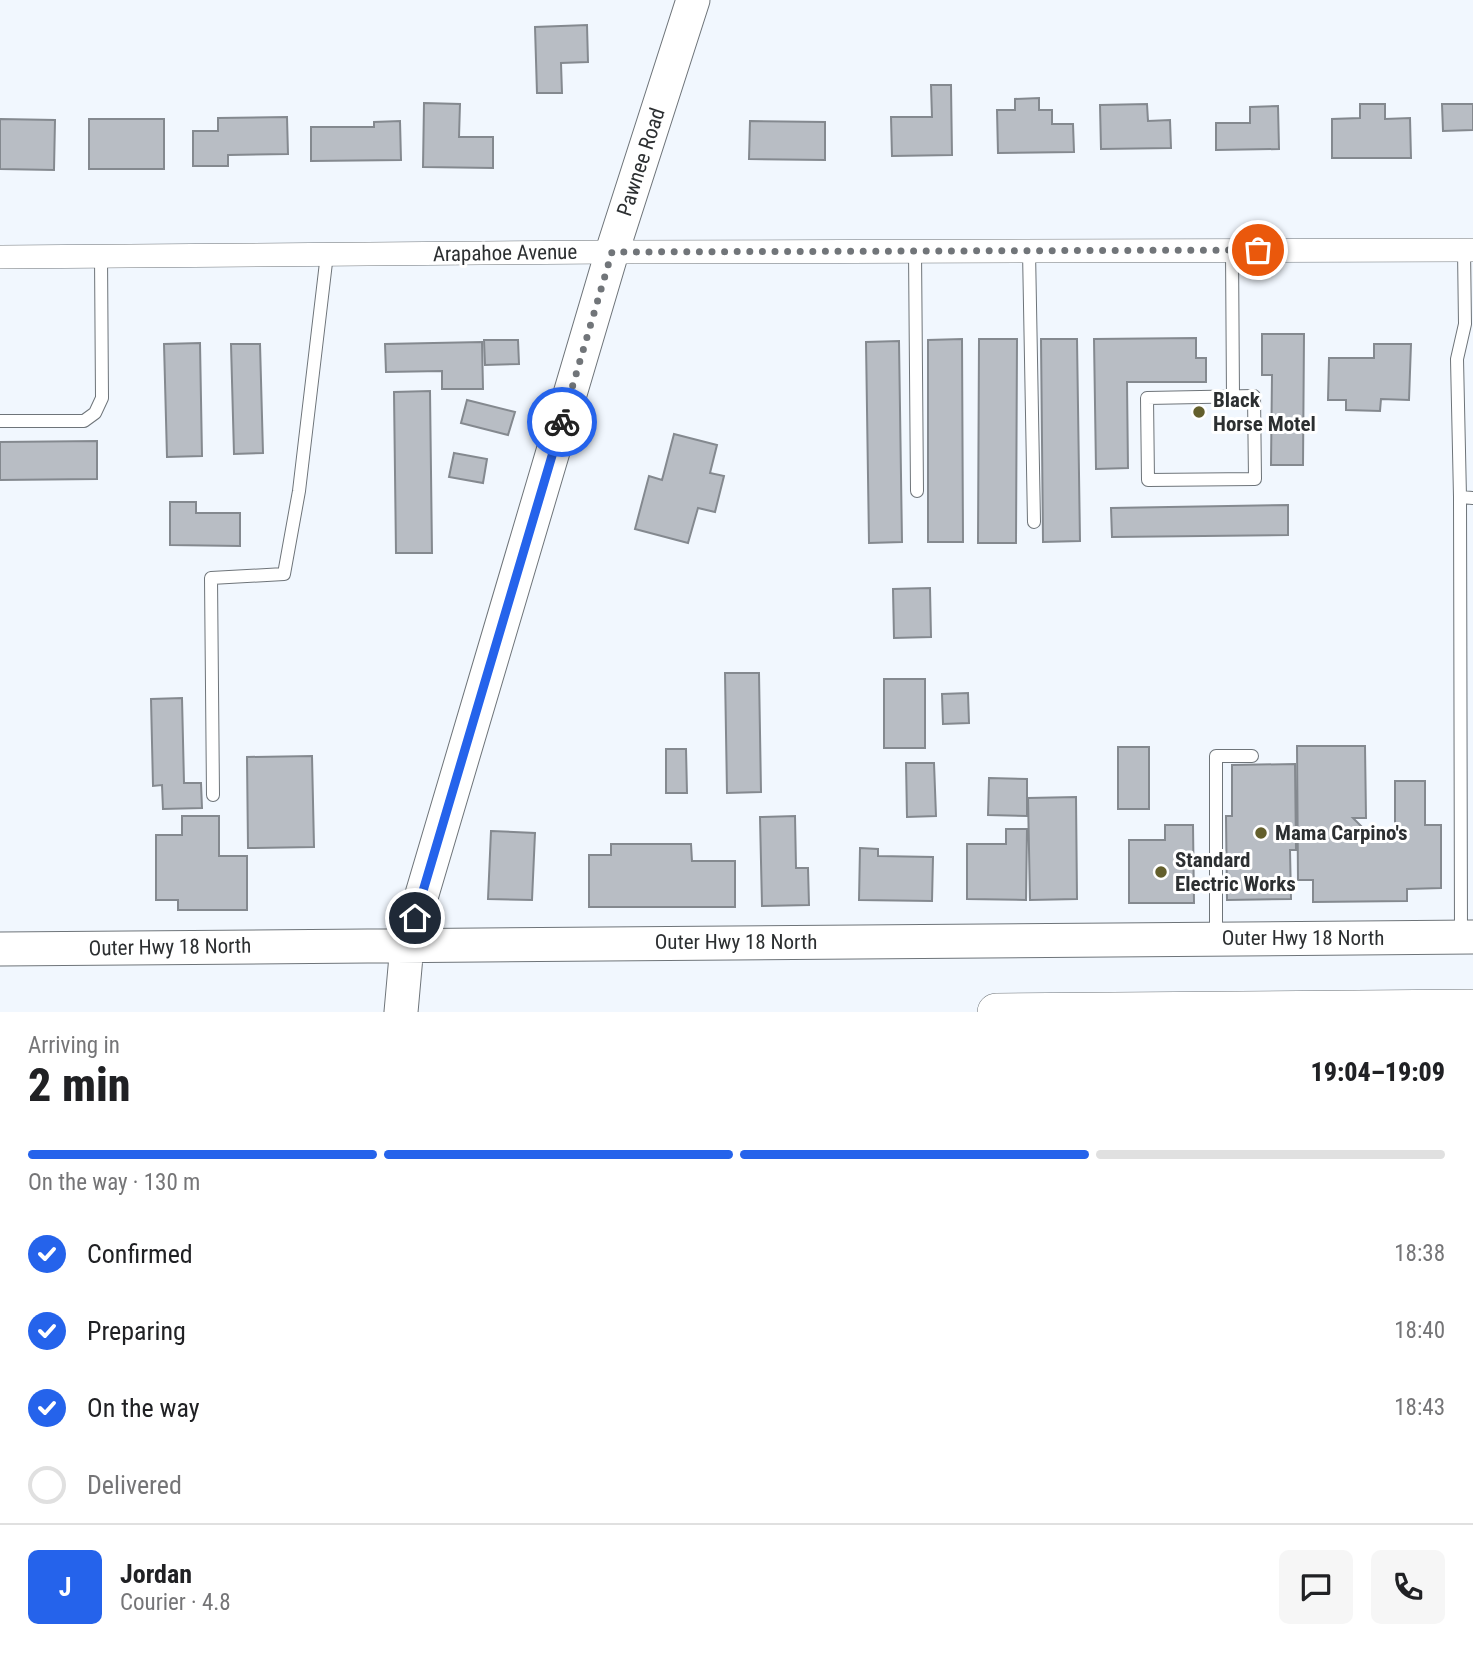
<!DOCTYPE html>
<meta charset="utf-8">
<style>
body{margin:0;font-family:"Roboto Condensed",sans-serif;background:#f6f6f6;color:#202124;height:100vh;display:flex;flex-direction:column;font-size:26px;white-space:nowrap}
*{box-sizing:border-box;margin:0}
p{font-size:23px;color:#757577}
.icon{flex:none;width:38px;height:38px;fill:none;stroke:currentColor;stroke-width:2;stroke-linecap:round;stroke-linejoin:round}
.map{position:relative;height:1012px;overflow:hidden}
.details{display:flex;flex-direction:column;background:#fff;flex:1}
.details>*{flex:none}
.pin{position:absolute;display:grid;place-items:center;width:60px;height:60px;color:#fff;margin:-30px;border:4px solid #fff;border-radius:50%;box-shadow:0 2px 7px #0007}
.courier{position:absolute;display:grid;place-items:center;width:70px;height:70px;margin:-35px;border:5px solid #2563eb;border-radius:50%;background:#fff;color:#222;box-shadow:0 2px 9px #0007}
.head em{font-style:normal;font-weight:800}
.head div{display:flex;flex-direction:column-reverse}
.head{display:flex;align-items:center;justify-content:space-between;height:119px;padding:0 28px}
h1{font-size:46px;font-weight:800;line-height:52px}
.bar{display:grid;grid-template-columns:repeat(4,1fr);gap:10px 7px;align-content:center;height:84px;padding:0 28px}
.bar i{height:9px;border-radius:5px;background:#e0e0e0}
.bar .active{background:#2563eb}
.bar p{grid-column:span 4}
.line{display:flex;align-items:center;gap:18px;padding:0 28px;border-top:2px solid #e0e0e0}
.line div{flex:1}
.round{display:grid;place-items:center;flex:none;width:74px;height:74px;border-radius:10px;background:#f6f6f6}
ol{padding:0 28px;list-style:none}
li{display:flex;align-items:center;gap:21px;height:77px}
li p{margin-inline-start:auto}
li .icon{padding:7px;border-radius:50%;background:#2563eb;color:#fff;stroke-width:4}
li:last-child{color:#757577}
li i{width:38px;height:38px;border:4px solid #e0e0e0;border-radius:50%}
.map>svg:first-child{display:block}
.building{fill:#b8bdc4;stroke:#84898f;stroke-width:2}
.lines{fill:none;stroke-linecap:round;stroke-linejoin:round}
.lane-casing{stroke:#6e7479;stroke-width:14}
.street-casing{stroke:#6e7479;stroke-width:24}
.secondary-casing{stroke:#6e7479;stroke-width:35}
.primary-casing{stroke:#6e7479;stroke-width:38}
.lane{stroke:#fff;stroke-width:12}
.street{stroke:#fff;stroke-width:23}
.secondary{stroke:#fff;stroke-width:33}
.primary{stroke:#fff;stroke-width:37}
.done{stroke:#717579;stroke-width:7;stroke-dasharray:0 12.6}
.route{stroke:#2563eb;stroke-width:9}
.poi-dot{fill:#635f2c;stroke:#fff;stroke-width:2.5}
.labels{text-anchor:middle;dominant-baseline:central;stroke-width:6;stroke-linejoin:round;paint-order:stroke}
.street-label{font-size:21px;fill:#2c2f31;stroke:#fff}
.poi-label{font-size:21px;font-weight:bold;fill:#2c2f31;stroke:#fff;text-anchor:start}
</style>
<div class="map">
<svg width="1473" height="1012" viewBox="0 0 1473 1012">
<rect width="100%" height="100%" fill="#f1f7fe"/>
<path class="building" d="M587,25L588,62L561,63L562,93H537L535,27Z
M931,85H951L952,155L892,156L891,117H932Z
M1039,98V110H1052V124H1073L1074,152L998,153L997,110H1015V99Z
M424,103L460,104L459,137H493V168L423,167Z
M1147,104L1148,121L1170,120L1171,148L1101,149L1100,105Z
M1360,104H1385V119L1410,118L1411,158H1332V119L1360,118Z
M1442,104H1473V130L1443,131Z
M1278,106L1279,149L1216,150V123H1250V107Z
M287,117L288,154L228,155V166H193V131H218V118Z
M0,119L55,120L54,170L0,169Z
M89,119H164V169H89Z
M400,121L401,160L311,161V127H374V122Z
M750,121L825,122V160L749,159Z
M1262,334H1304L1303,465H1271L1272,375H1262Z
M1196,338V358H1206V382H1127L1128,468L1096,469L1094,339Z
M962,339L963,542H928V340Z
M979,339H1017L1016,543H978Z
M1041,339H1077L1080,541L1043,542Z
M484,340H518L519,364L485,365Z
M899,341L902,542L869,543L866,342Z
M482,342L483,389H442V371L386,372L385,344Z
M200,343L202,456L167,457L164,344Z
M231,344H260L263,453L234,454Z
M1374,344H1411L1409,400L1381,399L1380,411L1346,410V400H1328L1329,358H1374Z
M430,391L432,553H396L394,392Z
M467,400L515,412L508,435L461,423Z
M674,434L717,445L710,473L724,476L715,512L698,508L688,543L635,529L649,476L662,480Z
M97,441V479L0,480V442Z
M454,453L487,459L483,483L449,477Z
M170,502H196V513H240V546L170,545Z
M1288,505V535L1112,537L1111,508Z
M930,588L931,637L894,638L893,589Z
M725,673H759L761,792L727,793Z
M884,679H925V748H884Z
M968,693L969,723L943,724L942,694Z
M182,698L184,783H201L202,808L163,809L162,785L153,786L151,699Z
M1297,746H1365L1366,818H1353L1366,831H1395V781H1425V825H1441V888L1407,889V901L1313,902V880H1298Z
M1118,747H1149V809H1118Z
M666,749H686L687,793H666Z
M312,756L314,847L248,848L247,757Z
M906,763H934L936,816L907,817Z
M1295,764L1296,850H1290L1291,899L1227,900L1226,816H1232V765Z
M989,778L1027,779V816L988,815Z
M1076,797L1077,899L1030,900L1028,798Z
M182,816H219V856H247V910H178V900H156V835H182Z
M795,816L796,868H808L809,905L762,906L760,817Z
M1165,825H1193L1194,903H1129V840H1165Z
M1006,829H1027L1026,900L967,899V844H1006Z
M491,831L535,833L532,900L488,899Z
M611,844H691L692,861H735V907H589V855H611Z
M860,848L878,849V856L933,857L932,901L859,900Z"/>
<g class="lines">
<defs>
<path id="lane" d="M1232,250L1233,397
M915,251L917,491
M1029,251L1034,522
M1254,396L1255,479L1148,480L1147,398Z
M0,421H84L95,413L102,398L101,256
M1460,497L1457,359L1465,324L1464,250
M213,795L211,578L284,574L299,491L327,254
M1461,937L1460,497L1473,498
M1216,939V756H1252"/>
<path id="street" d="M0,257L612,252L1473,250"/>
<path id="secondary" d="M0,949L1473,937
M401,1012L407,945L612,252L693,0"/>
<path id="primary" d="M996,1012L1473,1008"/>
</defs>
<use href="#lane" class="lane-casing"/>
<use href="#street" class="street-casing"/>
<use href="#secondary" class="secondary-casing"/>
<use href="#primary" class="primary-casing"/>
<use href="#lane" class="lane"/>
<use href="#street" class="street"/>
<use href="#secondary" class="secondary"/>
<use href="#primary" class="primary"/>
</g>
<g class="lines">
<path class="done" d="M562,422L612,252L1258,250"/>
<path class="route" d="M415,918L562,422"/>
</g>
<g class="poi-dot">
<circle cx="1199" cy="412" r="7"/>
<circle cx="1261" cy="833" r="7"/>
<circle cx="1161" cy="872" r="7"/>
</g>
<g class="labels">
<g class="street-label">
<text transform="translate(641 162) rotate(-72)">Pawnee Road</text>
<text transform="translate(505 253) rotate(-1)">Arapahoe Avenue</text>
<text x="1303" y="938">Outer Hwy 18 North</text>
<text x="736" y="942">Outer Hwy 18 North</text>
<text transform="translate(170 947) rotate(-1)">Outer Hwy 18 North</text>
</g>
<g class="poi-label">
<text x="1213" y="400">Black<tspan x="1213" dy="24">Horse Motel</tspan></text>
<text x="1275" y="833">Mama Carpino's</text>
<text x="1175" y="860">Standard<tspan x="1175" dy="24">Electric Works</tspan></text>
</g>
</g>
</svg>
<div class="pin" style="left:1258px;top:250px;background:#ea580c"><svg class="icon" aria-label="bag" viewBox="0 0 24 24"><path d="M5 8h14l-1 12H6zM9 8a3 3 0 0 1 6 0"/></svg></div>
<div class="pin" style="left:415px;top:918px;background:#1f2937"><svg class="icon" aria-label="home" viewBox="0 0 24 24"><path d="M3 11l9-7 9 7M6 9v11h12V9"/></svg></div>
<div class="courier" style="left:562px;top:422px"><svg class="icon" aria-label="bike" viewBox="0 0 24 24"><circle cx="6" cy="16" r="4"/><circle cx="18" cy="16" r="4"/><path d="M6 16l4-8h5l3 8M10 8l3 8H6M13 5h3"/></svg></div>
</div>
<section class="details">
<div class="head"><div><h1>2 min</h1><p>Arriving in</p></div><em>19:04–19:09</em></div>
<div class="bar"><i class="active"></i><i class="active"></i><i class="active"></i><i></i><p>On the way · 130 m</p></div>
<ol>
<li><svg class="icon" aria-label="check" viewBox="0 0 24 24"><path d="M5 12l5 5 9-10"/></svg>Confirmed<p>18:38</p></li>
<li><svg class="icon" aria-label="check" viewBox="0 0 24 24"><path d="M5 12l5 5 9-10"/></svg>Preparing<p>18:40</p></li>
<li><svg class="icon" aria-label="check" viewBox="0 0 24 24"><path d="M5 12l5 5 9-10"/></svg>On the way<p>18:43</p></li>
<li><i></i>Delivered</li>
</ol>
<div class="line" style="height:126px"><b class="round" style="background:#2563eb;color:#fff">J</b><div><b>Jordan</b><p>Courier · 4.8</p></div><a class="round"><svg class="icon" aria-label="chat" viewBox="0 0 24 24"><path d="M4 5h16v11H9l-5 4z"/></svg></a><a class="round"><svg class="icon" aria-label="phone" viewBox="0 0 24 24"><path d="M5 4h4l2 5-3 2q2 4 5 5l2-3 5 2v4C11 20 4 13 5 4z"/></svg></a></div>
</section>
